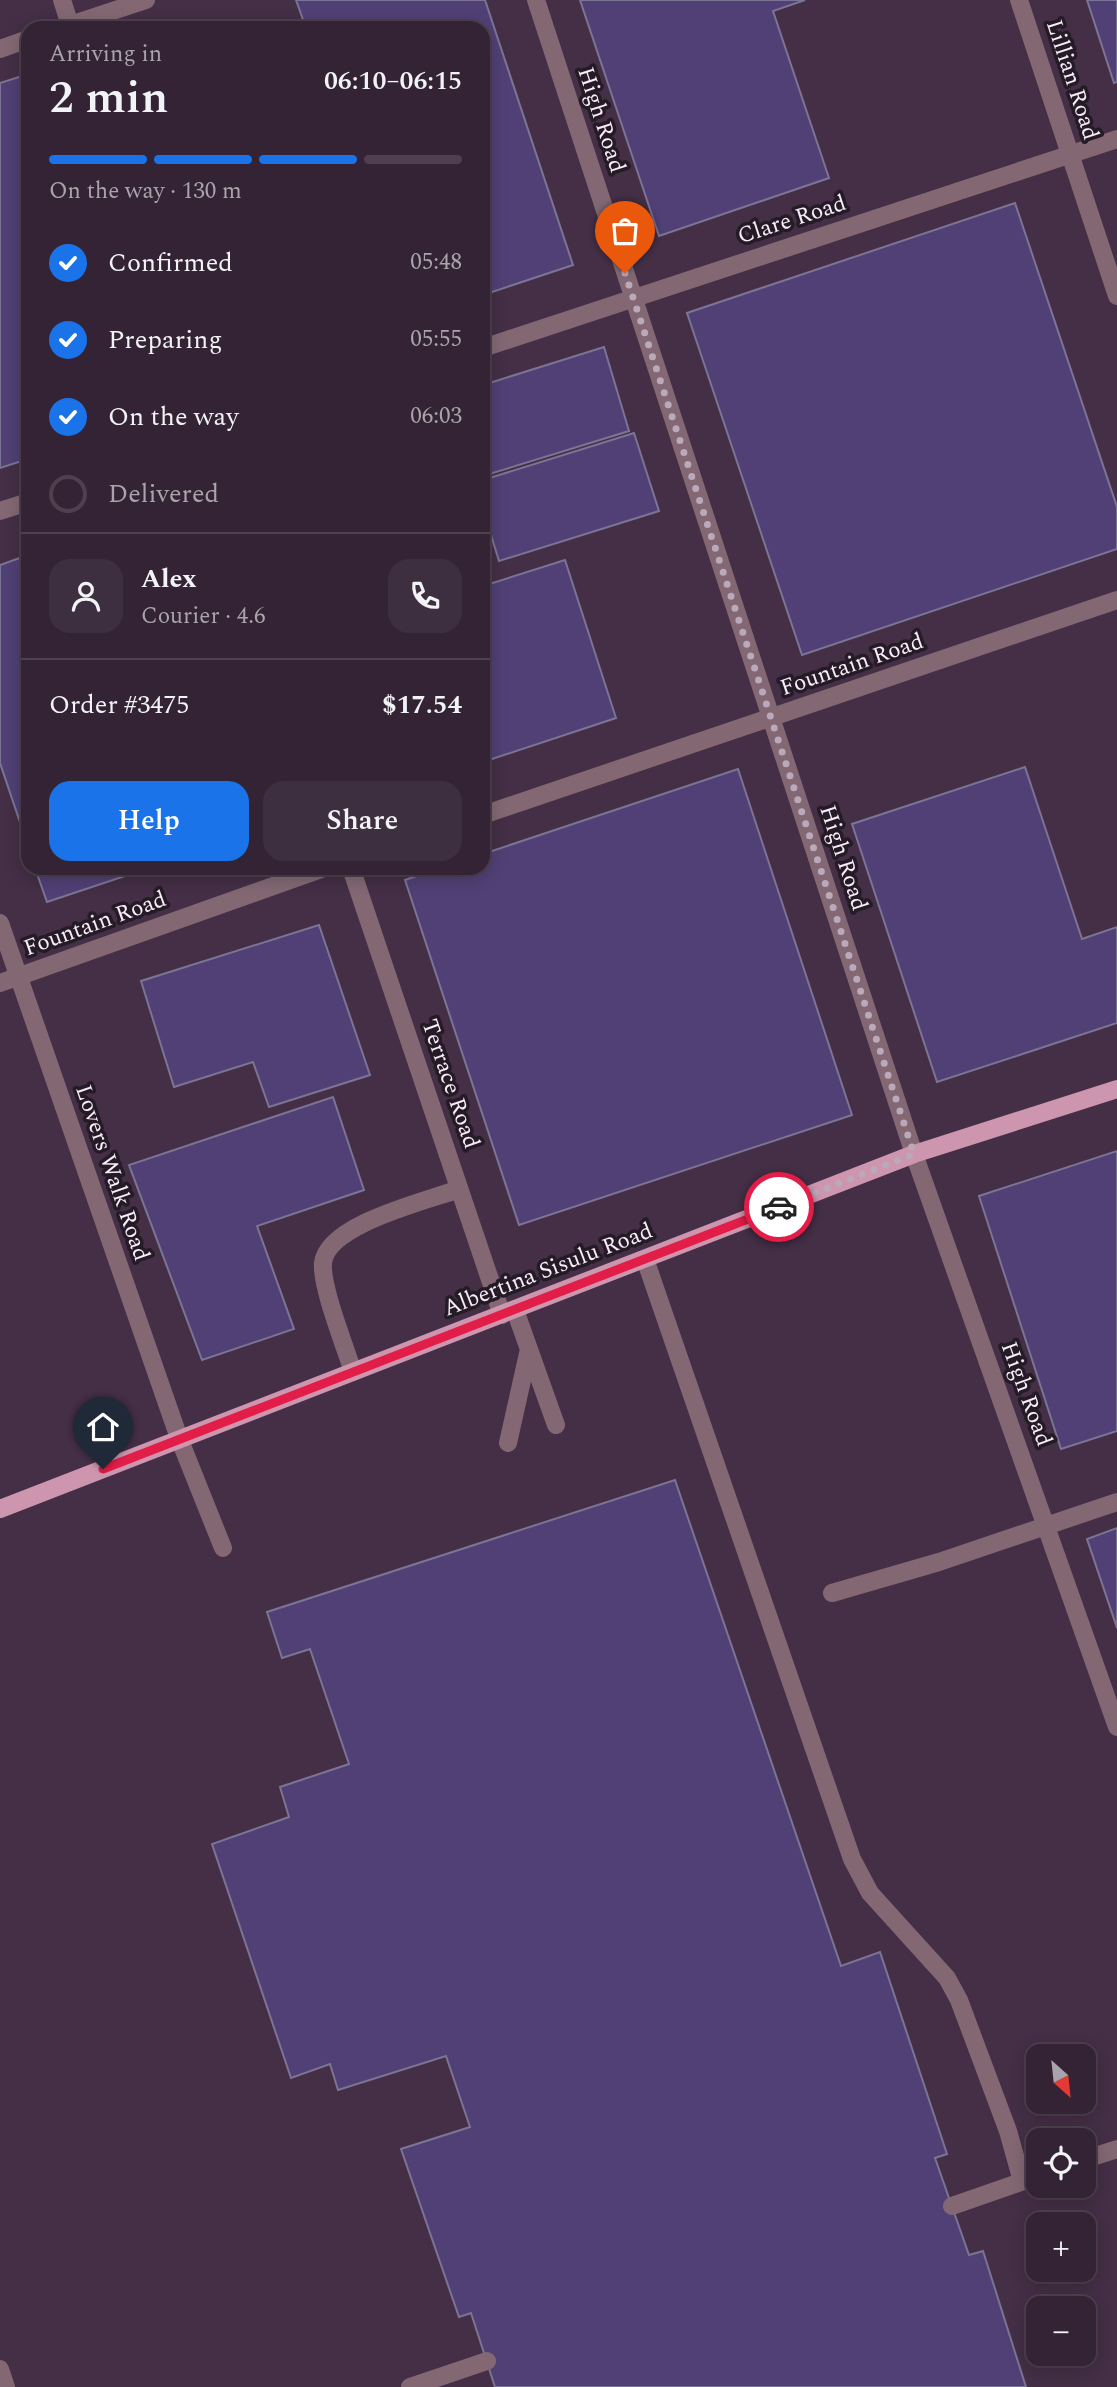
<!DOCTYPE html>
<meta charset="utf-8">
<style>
body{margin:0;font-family:Spectral,serif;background:#3e2f40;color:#f1f3f6;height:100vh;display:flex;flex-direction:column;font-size:26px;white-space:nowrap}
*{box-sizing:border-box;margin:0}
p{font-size:23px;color:#a9a4ac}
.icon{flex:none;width:38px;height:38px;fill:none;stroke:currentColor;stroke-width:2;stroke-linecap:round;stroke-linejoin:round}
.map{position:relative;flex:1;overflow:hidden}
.side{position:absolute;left:21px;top:21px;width:469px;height:854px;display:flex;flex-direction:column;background:#332334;border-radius:21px;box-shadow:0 4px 18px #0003,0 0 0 2px #4e404f}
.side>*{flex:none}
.needle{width:46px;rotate:153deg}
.tools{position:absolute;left:1026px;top:2044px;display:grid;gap:14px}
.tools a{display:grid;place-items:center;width:70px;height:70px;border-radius:14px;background:#332334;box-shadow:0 4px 18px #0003,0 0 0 2px #4e404f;font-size:35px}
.pin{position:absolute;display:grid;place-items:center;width:60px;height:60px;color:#fff;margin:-72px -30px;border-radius:50% 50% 50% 0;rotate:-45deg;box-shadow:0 0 7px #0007}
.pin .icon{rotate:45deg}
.courier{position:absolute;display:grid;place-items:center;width:70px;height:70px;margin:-35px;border:5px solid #e11d48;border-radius:50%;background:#fff;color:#222;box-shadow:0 2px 9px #0007}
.head em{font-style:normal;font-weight:600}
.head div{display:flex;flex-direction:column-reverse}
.head{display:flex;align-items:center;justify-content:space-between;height:119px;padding:0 28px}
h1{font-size:46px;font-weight:600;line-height:52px}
.bar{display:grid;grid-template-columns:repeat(4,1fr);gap:10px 7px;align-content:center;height:84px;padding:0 28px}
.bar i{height:9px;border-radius:5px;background:#4e404f}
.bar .current{background:#1a73e8}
.bar p{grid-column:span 4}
.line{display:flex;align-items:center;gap:18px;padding:0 28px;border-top:2px solid #4e404f}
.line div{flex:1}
.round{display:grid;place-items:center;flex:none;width:74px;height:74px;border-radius:21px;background:#3e2f40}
ol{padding:0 28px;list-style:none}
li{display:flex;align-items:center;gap:21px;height:77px}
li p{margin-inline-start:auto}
li .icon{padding:7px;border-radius:50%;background:#1a73e8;color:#fff;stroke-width:4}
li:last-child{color:#a9a4ac}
li i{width:38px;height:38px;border:4px solid #4e404f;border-radius:50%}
.action{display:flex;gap:14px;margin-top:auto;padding:14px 28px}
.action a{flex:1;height:80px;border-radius:21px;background:#1a73e8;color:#fff;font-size:28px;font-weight:600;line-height:80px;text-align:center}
.action a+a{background:#3e2f40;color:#f1f3f6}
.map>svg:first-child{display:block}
.building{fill:#504075;stroke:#7c7495;stroke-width:2}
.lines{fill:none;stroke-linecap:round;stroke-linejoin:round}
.minor{stroke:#836873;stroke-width:18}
.major{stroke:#cd96ae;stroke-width:18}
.done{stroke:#baa9bb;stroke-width:7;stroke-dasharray:0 12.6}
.route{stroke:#e11d48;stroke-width:9}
.labels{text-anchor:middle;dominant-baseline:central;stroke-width:7;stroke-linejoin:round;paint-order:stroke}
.street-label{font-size:23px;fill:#f9ebfa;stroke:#251b26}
</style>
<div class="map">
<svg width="1117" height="2387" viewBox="0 0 1117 2387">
<rect width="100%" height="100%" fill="#442f46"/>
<path class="building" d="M296,0H485L573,265L483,295V28H306Z
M580,0H805L773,11L829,178L659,236Z
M1087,0H1117V82L1114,83Z
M28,74V459L0,468V83Z
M1015,203L1117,507V549L802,655L687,313Z
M604,347L629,431L483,476V385Z
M634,433L659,511L499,561L483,509V480Z
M28,555V846L0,763V565Z
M565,560L616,718L483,762V586Z
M1025,767L1082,939L1117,927V1023L937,1082L852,824Z
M738,769L852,1115L519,1225L405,880L440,868H483V854Z
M35,868H149L47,902Z
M319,925L370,1075L269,1107L253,1062L174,1087L141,981Z
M333,1097L364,1190L257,1226L294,1329L202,1360L129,1165Z
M1117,1151V1431L1061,1449L979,1196Z
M675,1480L841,1966L880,1952L947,2154L935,2158L969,2255L983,2251L1026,2387H495L471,2313L459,2317L401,2149L470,2127L446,2056L338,2090L330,2064L291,2078L212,1844L289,1817L280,1787L349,1764L310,1649L282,1658L267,1612Z
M1117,1528V1628L1087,1539Z"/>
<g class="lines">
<path class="minor" d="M62,0L71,28
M536,0L914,1154L1117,1727
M1019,0L1117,296
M61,28L146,0
M0,49L28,39
M483,348L1117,139
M0,511L28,502
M483,815L1117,600
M351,868L502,1315
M0,923L179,1438L223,1548
M0,983L324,868
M645,1259L852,1859L870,1893L947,1978L959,2000L1008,2131L1022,2181
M515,1310L556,1425
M353,1372C345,1346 321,1287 323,1263C327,1224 427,1201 459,1189
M508,1443L529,1349
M832,1593L939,1562L1117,1502
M1083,2160L1117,2149
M952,2206L1038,2176
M0,2369L6,2387
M410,2387L487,2361"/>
<path class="major" d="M0,1509L914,1154L1117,1089"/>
</g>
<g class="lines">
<path class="done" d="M625,273L914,1154L779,1207"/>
<path class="route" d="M103,1469L779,1207"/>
</g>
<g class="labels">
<g class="street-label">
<text transform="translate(1072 80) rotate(72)">Lillian Road</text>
<text transform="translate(601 120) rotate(72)">High Road</text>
<text transform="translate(792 220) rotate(-18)">Clare Road</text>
<text transform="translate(852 665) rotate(-19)">Fountain Road</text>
<text transform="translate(843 858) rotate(72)">High Road</text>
<text transform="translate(95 924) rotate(-20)">Fountain Road</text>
<text transform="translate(450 1084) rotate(71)">Terrace Road</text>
<text transform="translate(112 1173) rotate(71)">Lovers Walk Road</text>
<text transform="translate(548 1270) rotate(-21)">Albertina Sisulu Road</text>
<text transform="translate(1026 1394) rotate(70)">High Road</text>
</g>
</g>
</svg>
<div class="tools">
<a><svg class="needle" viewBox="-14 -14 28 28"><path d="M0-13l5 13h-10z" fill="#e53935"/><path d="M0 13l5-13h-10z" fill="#a9a4ac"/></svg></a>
<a><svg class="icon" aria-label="locate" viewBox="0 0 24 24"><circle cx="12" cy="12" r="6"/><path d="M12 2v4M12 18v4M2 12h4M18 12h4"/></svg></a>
<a>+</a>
<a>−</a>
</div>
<div class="pin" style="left:625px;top:273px;background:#ea580c"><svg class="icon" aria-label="bag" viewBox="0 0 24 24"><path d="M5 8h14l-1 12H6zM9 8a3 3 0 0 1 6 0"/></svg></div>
<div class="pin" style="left:103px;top:1469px;background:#1f2937"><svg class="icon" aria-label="home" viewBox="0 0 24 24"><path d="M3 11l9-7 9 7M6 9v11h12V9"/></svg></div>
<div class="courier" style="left:779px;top:1207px"><svg class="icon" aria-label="car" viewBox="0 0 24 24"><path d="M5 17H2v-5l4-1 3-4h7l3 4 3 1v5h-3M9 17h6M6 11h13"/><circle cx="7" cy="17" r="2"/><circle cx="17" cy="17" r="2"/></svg></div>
<section class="side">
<div class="head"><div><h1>2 min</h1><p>Arriving in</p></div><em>06:10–06:15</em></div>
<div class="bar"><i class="current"></i><i class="current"></i><i class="current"></i><i></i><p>On the way · 130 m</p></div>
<ol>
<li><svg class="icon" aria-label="check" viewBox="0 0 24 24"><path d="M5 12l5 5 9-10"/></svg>Confirmed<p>05:48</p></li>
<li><svg class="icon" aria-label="check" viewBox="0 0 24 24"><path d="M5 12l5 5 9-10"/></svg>Preparing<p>05:55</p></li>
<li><svg class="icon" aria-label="check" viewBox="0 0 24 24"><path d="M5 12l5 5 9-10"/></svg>On the way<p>06:03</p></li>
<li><i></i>Delivered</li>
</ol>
<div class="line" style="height:126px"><a class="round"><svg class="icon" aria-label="person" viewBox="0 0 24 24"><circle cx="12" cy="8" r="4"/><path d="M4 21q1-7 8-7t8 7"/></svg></a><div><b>Alex</b><p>Courier · 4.6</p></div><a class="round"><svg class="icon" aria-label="phone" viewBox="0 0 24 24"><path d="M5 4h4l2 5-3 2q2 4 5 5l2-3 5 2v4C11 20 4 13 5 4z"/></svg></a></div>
<div class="line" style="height:91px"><div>Order #3475</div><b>$17.54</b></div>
<div class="action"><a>Help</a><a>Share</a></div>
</section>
</div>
